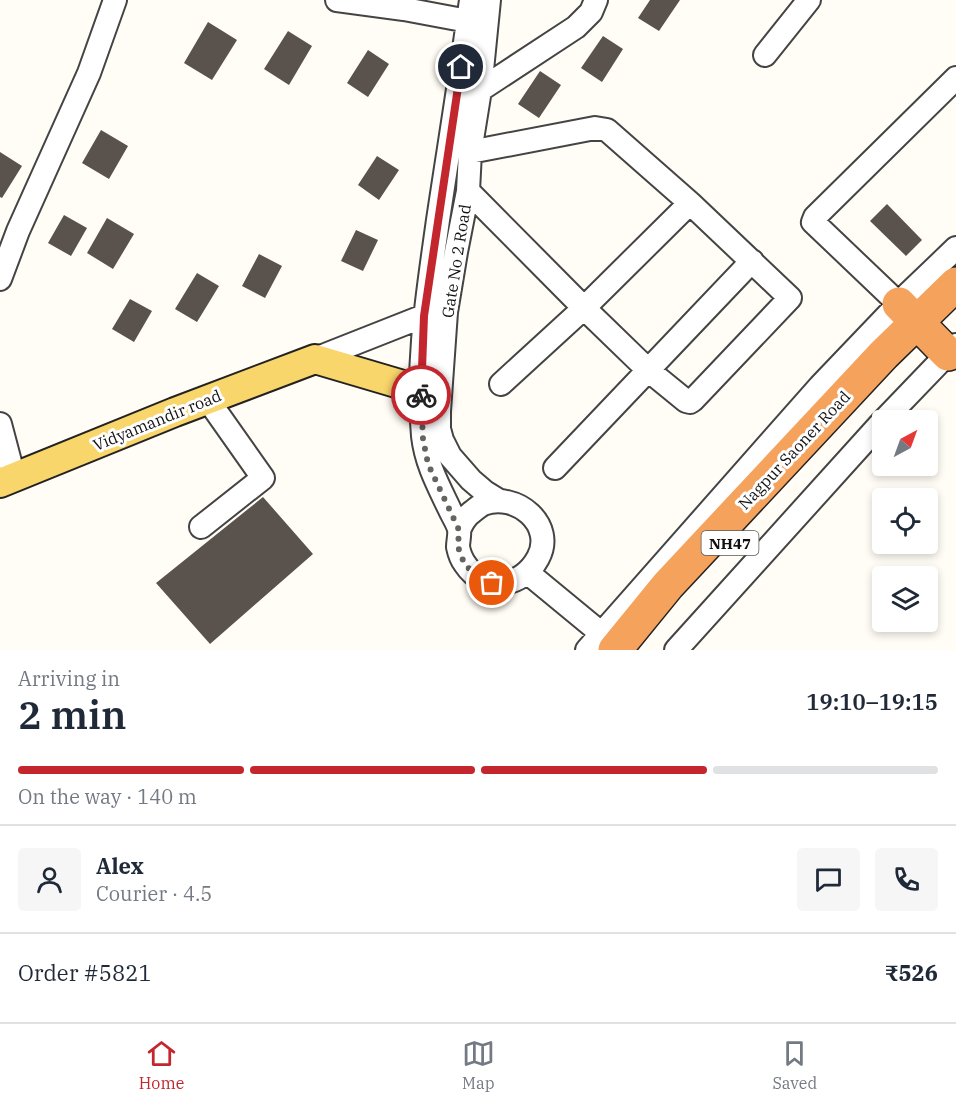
<!DOCTYPE html>
<meta charset="utf-8">
<style>
body{margin:0;font-family:"IBM Plex Serif",serif;background:#f6f6f7;color:#1f2937;height:100vh;display:flex;flex-direction:column;font-size:22px;white-space:nowrap}
*{box-sizing:border-box;margin:0}
p{font-size:20px;color:#747a83}
.icon{flex:none;width:33px;height:33px;fill:none;stroke:currentColor;stroke-width:2;stroke-linecap:round;stroke-linejoin:round}
.map{position:relative;height:650px;overflow:hidden}
.side{display:flex;flex-direction:column;background:#fff;flex:1}
.side>*{flex:none}
.needle{width:39px;rotate:41deg}
.tools{position:absolute;left:872px;top:410px;display:grid;gap:12px}
.tools a{display:grid;place-items:center;width:66px;height:66px;border-radius:6px;background:#fff;box-shadow:0 3px 9px #0003;font-size:30px}
.pin{position:absolute;display:grid;place-items:center;width:51px;height:51px;color:#fff;margin:-26px;border:3px solid #fff;border-radius:50%;box-shadow:0 2px 6px #0007}
.courier{position:absolute;display:grid;place-items:center;width:60px;height:60px;margin:-30px;border:4px solid #c4262e;border-radius:50%;background:#fff;color:#222;box-shadow:0 2px 8px #0007}
.head em{font-style:normal;font-weight:600}
.head div{display:flex;flex-direction:column-reverse}
.head{display:flex;align-items:center;justify-content:space-between;height:102px;padding:0 18px}
h1{font-size:39px;font-weight:600;line-height:45px}
.bar{display:grid;grid-template-columns:repeat(4,1fr);gap:9px 6px;align-content:center;height:72px;padding:0 18px}
.bar i{height:8px;border-radius:4px;background:#e0e1e3}
.bar .selected{background:#c4262e}
.bar p{grid-column:span 4}
.line{display:flex;align-items:center;gap:15px;padding:0 18px;border-top:2px solid #e0e1e3}
.line div{flex:1}
.round{display:grid;place-items:center;flex:none;width:63px;height:63px;border-radius:6px;background:#f6f6f7}
.tabs{display:flex;justify-content:space-around;align-items:center;height:84px;border-top:2px solid #e0e1e3;background:#fff;font-size:16px;color:#747a83}
.tabs a{display:grid;justify-items:center;gap:3px}
.tabs .selected{color:#c4262e}
.map>svg:first-child{display:block}
.building{fill:#5a524d}
.lines{fill:none;stroke-linecap:round;stroke-linejoin:round}
.minor-casing{stroke:#444;stroke-width:26}
.major-casing{stroke:#222;stroke-width:32}
.highway-casing{stroke:#222;stroke-width:36}
.minor{stroke:#fff;stroke-width:22}
.major{stroke:#f9d66b;stroke-width:28}
.highway{stroke:#f5a25d;stroke-width:33}
.done{stroke:#646461;stroke-width:6;stroke-dasharray:0 10.8}
.route{stroke:#c4262e;stroke-width:8}
.labels{text-anchor:middle;dominant-baseline:central;stroke-width:6;stroke-linejoin:round;paint-order:stroke}
.shield{fill:#fff;stroke:#585858;stroke-width:1.5}
.shield-label{font-size:15px;font-weight:bold;fill:#111}
.street-label{font-size:16px;fill:#111;stroke:#fff}
</style>
<div class="map">
<svg width="956" height="650" viewBox="0 0 956 650">
<rect width="100%" height="100%" fill="#fffdf5"/>
<path class="building" d="M650,0H680L659,31L638,18Z
M208,22L237,40L212,80L184,63Z
M288,31L312,46L289,85L264,69Z
M603,36L623,49L602,82L581,68Z
M368,50L389,64L368,97L347,83Z
M540,71L561,85L539,118L518,104Z
M101,130L128,146L109,179L82,163Z
M0,152L22,166L2,198L0,197Z
M377,156L399,170L379,200L358,185Z
M887,204L922,240L906,256L870,221Z
M64,215L87,228L71,256L48,243Z
M107,218L134,234L113,269L87,253Z
M356,230L378,240L363,271L341,261Z
M259,254L282,266L265,298L242,286Z
M197,273L219,286L197,322L175,309Z
M130,299L152,311L134,342L112,329Z
M263,497L313,554L210,644L156,583Z"/>
<g class="lines">
<defs>
<path id="minor" d="M337,0L404,9L468,21L483,18
M489,0L480,90L470,152L468,191L456,252L446,312L439,411V429L442,440L450,456L471,480L485,492L498,500
M765,55L809,0
M480,90L576,27L591,12L596,0
M468,191L584,308L648,370L686,401L690,402L693,400L790,298L690,203L607,130L595,128L470,152
M0,279L18,231L89,73L115,0
M899,304L813,222L815,217L956,78
M315,359L424,316L435,309
M501,384L584,308L690,203
M884,420L956,345
M0,424L14,477
M555,468L752,261
M201,527L263,478L208,400
M459,530C461,526 463,521 466,518C466,517 471,513 472,512C476,509 479,506 483,504C516,491 556,525 538,558C522,588 484,593 465,564C462,560 459,552 458,547C458,541 460,535 459,529C457,522 452,515 449,508C438,485 426,463 423,436C416,362 428,293 438,220C449,147 461,73 471,0
M528,573L602,634
M587,650L820,386L906,296L956,248
M676,650L882,422"/>
<path id="major" d="M0,483L175,412L315,359L420,390"/>
<path id="highway" d="M899,304L948,354
M615,650L668,585L884,354L956,284"/>
</defs>
<use href="#minor" class="minor-casing"/>
<use href="#major" class="major-casing"/>
<use href="#highway" class="highway-casing"/>
<use href="#minor" class="minor"/>
<use href="#major" class="major"/>
<use href="#highway" class="highway"/>
</g>
<g class="lines">
<path class="done" d="M421,395L423,439L428,464L459,530L458,547L464,563L475,575L492,583"/>
<path class="route" d="M421,395L424,316L461,67"/>
</g>
<g class="labels">
<rect class="shield" x="701.5" y="531" width="57" height="24" rx="4.5"/>
<g class="shield-label">
<text x="730" y="543">NH47</text>
</g>
<g class="street-label">
<text transform="translate(456 261) rotate(-81)">Gate No 2 Road</text>
<text transform="translate(157 420) rotate(-22)">Vidyamandir road</text>
<text transform="translate(794 450) rotate(-47)">Nagpur Saoner Road</text>
</g>
</g>
</svg>
<div class="tools">
<a><svg class="needle" viewBox="-14 -14 28 28"><path d="M0-13l5 13h-10z" fill="#e53935"/><path d="M0 13l5-13h-10z" fill="#747a83"/></svg></a>
<a><svg class="icon" aria-label="locate" viewBox="0 0 24 24"><circle cx="12" cy="12" r="6"/><path d="M12 2v4M12 18v4M2 12h4M18 12h4"/></svg></a>
<a><svg class="icon" aria-label="layers" viewBox="0 0 24 24"><path d="M12 4l9 5-9 5-9-5zM3 14l9 5 9-5"/></svg></a>
</div>
<div class="pin" style="left:492px;top:583px;background:#ea580c"><svg class="icon" aria-label="bag" viewBox="0 0 24 24"><path d="M5 8h14l-1 12H6zM9 8a3 3 0 0 1 6 0"/></svg></div>
<div class="pin" style="left:461px;top:67px;background:#1f2937"><svg class="icon" aria-label="home" viewBox="0 0 24 24"><path d="M3 11l9-7 9 7M6 9v11h12V9"/></svg></div>
<div class="courier" style="left:421px;top:395px"><svg class="icon" aria-label="bike" viewBox="0 0 24 24"><circle cx="6" cy="16" r="4"/><circle cx="18" cy="16" r="4"/><path d="M6 16l4-8h5l3 8M10 8l3 8H6M13 5h3"/></svg></div>
</div>
<section class="side">
<div class="head"><div><h1>2 min</h1><p>Arriving in</p></div><em>19:10–19:15</em></div>
<div class="bar"><i class="selected"></i><i class="selected"></i><i class="selected"></i><i></i><p>On the way · 140 m</p></div>
<div class="line" style="height:108px"><a class="round"><svg class="icon" aria-label="person" viewBox="0 0 24 24"><circle cx="12" cy="8" r="4"/><path d="M4 21q1-7 8-7t8 7"/></svg></a><div><b>Alex</b><p>Courier · 4.5</p></div><a class="round"><svg class="icon" aria-label="chat" viewBox="0 0 24 24"><path d="M4 5h16v11H9l-5 4z"/></svg></a><a class="round"><svg class="icon" aria-label="phone" viewBox="0 0 24 24"><path d="M5 4h4l2 5-3 2q2 4 5 5l2-3 5 2v4C11 20 4 13 5 4z"/></svg></a></div>
<div class="line" style="height:78px"><div>Order #5821</div><b>₹526</b></div>
</section>
<nav class="tabs">
<a class="selected"><svg class="icon" aria-label="home" viewBox="0 0 24 24"><path d="M3 11l9-7 9 7M6 9v11h12V9"/></svg>Home</a>
<a><svg class="icon" aria-label="map" viewBox="0 0 24 24"><path d="M3 6l6-2 6 2 6-2v14l-6 2-6-2-6 2zM9 4v14M15 6v14"/></svg>Map</a>
<a><svg class="icon" aria-label="saved" viewBox="0 0 24 24"><path d="M7 4h10v16l-5-4-5 4z"/></svg>Saved</a>
</nav>
